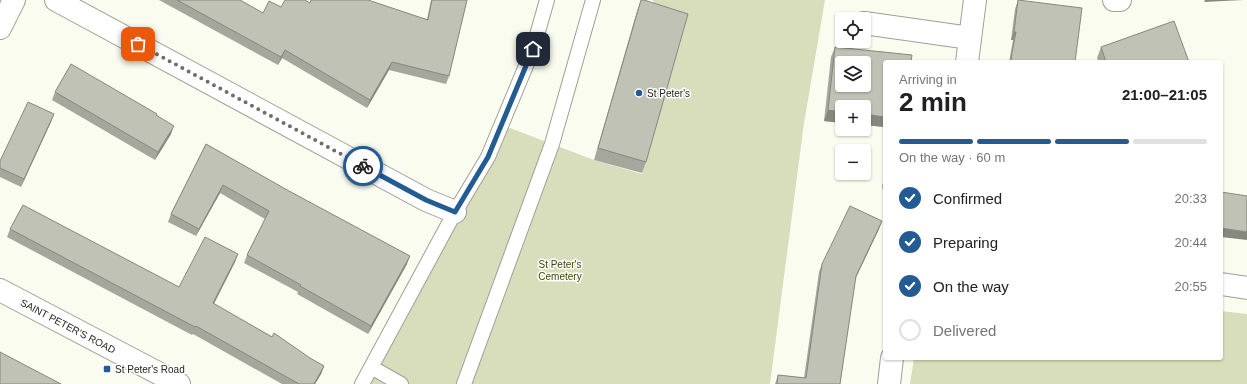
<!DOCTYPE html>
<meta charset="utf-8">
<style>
body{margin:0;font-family:Arial,sans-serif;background:#f6f6f6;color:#202124;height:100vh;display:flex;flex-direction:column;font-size:15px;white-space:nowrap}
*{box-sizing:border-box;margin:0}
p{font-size:13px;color:#757577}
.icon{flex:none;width:22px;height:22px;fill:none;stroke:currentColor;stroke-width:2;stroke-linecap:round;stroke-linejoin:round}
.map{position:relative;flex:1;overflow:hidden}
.sheet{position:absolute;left:883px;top:60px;width:340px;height:300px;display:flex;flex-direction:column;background:#fff;border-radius:4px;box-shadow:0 1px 3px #0004}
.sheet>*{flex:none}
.tools{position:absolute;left:835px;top:12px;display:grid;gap:8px}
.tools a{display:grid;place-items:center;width:36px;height:36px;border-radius:4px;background:#fff;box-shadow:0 1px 3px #0004;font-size:20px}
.pin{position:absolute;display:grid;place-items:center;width:34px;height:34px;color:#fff;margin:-17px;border-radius:8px;box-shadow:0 2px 6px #0006}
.courier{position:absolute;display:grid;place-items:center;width:40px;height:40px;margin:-20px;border:3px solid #235c93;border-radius:50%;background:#fff;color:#222;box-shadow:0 1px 5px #0007}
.head em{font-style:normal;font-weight:700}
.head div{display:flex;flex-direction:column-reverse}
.head{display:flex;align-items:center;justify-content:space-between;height:68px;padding:0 16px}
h1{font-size:26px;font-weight:700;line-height:30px}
.bar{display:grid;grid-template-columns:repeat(4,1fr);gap:6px 4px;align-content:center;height:48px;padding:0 16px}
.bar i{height:5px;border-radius:3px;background:#e0e0e0}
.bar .active{background:#235c93}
.bar p{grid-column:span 4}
ol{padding:0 16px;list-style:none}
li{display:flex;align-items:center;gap:12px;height:44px}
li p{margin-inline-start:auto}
li .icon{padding:4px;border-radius:50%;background:#235c93;color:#fff;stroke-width:4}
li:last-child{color:#757577}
li i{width:22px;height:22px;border:2px solid #e0e0e0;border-radius:50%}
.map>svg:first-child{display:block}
.green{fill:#d8ddbb}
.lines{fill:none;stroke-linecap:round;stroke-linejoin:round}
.lane-casing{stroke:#9ea094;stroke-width:16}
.street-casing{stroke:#9ea094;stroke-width:24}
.lane{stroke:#fff;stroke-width:14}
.street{stroke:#fff;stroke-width:22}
.wall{fill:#a5a79d}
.shaded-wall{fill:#86887f}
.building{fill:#c0c2b6;stroke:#86887f;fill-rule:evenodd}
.done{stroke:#6f7068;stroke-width:4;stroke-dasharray:0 7.2}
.route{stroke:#235c93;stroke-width:5}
.poi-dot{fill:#235c93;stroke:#fff;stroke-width:1.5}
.labels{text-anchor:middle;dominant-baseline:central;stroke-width:3;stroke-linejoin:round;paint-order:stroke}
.poi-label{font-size:10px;fill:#242520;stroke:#fff;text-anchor:start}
.park-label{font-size:10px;fill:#3e4300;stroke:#fff}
.street-label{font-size:10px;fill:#242520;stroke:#fff}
</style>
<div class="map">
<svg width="1247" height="384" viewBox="0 0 1247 384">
<rect width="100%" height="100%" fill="#fafcef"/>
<path class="green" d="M652,0H825L804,123L770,384H368L505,126L594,160L642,174L685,26L671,21L673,9L656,5Z
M1221,311L1247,314V384H910L914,358H1221Z"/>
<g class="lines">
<defs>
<path id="lane" d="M378,371L401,384
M362,384L455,212L488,157L533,49L547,0
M464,384L552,144L593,0"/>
<g id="street">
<path d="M56,0L426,200L455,212"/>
<path d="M1114,0H1120"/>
<path d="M864,23L970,38"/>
<path d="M0,28L14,0"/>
<path d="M967,62L975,0"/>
<path d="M1221,284L1247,288"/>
<path id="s1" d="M0,290L179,384"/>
<path d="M889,384L892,358"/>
</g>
</defs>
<use href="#lane" class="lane-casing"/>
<use href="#street" class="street-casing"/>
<use href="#lane" class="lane"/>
<use href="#street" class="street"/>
</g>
<path class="wall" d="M159,0H240L263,13L281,7L310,3L427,19L431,0H467L449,76L446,84L389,70L367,108L282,58L278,65Z
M641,0L646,162L642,173L594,160L637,11Z
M1018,0L1075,62H1009L1013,40H1011L1015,9Z
M835,47L885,127L864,125V107H842V123L824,121L831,57Z
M1101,47L1189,62H1099L1097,58Z
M55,92L156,115L171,134L155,160L52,100Z
M54,114L51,122L21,187L0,177V161Z
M206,144L407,264L368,334L297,294L298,292L244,263L247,255L265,219L220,193L196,236L168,222L171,214Z
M885,177V200L882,186Z
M882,221L879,229L855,279L840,384H775L778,375L804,378L819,272L822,264Z
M10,229L179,287L238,254L235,262L214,304L324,366L321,374L315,384H282L193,334L192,335L7,237Z"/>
<path class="shaded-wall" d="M1205,0H1243L1204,2Z
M1014,32H1016L1013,40H1011Z
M285,50L282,58L278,65L281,57Z
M392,62L389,70L367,108L370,100Z
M828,110L842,112V123L824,121Z
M54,114L51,122L21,187L24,179Z
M864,114L885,117V127L864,125Z
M174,126L171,134L155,160L158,152Z
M223,185L220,193L196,236L199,229Z
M882,221L879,229L853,284L856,276Z
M1221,228L1247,232V240L1221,237Z
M238,254L235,262L210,311L213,303Z
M410,256L407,264L368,334L371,326Z
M324,366L321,374L315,384H314Z"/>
<path class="building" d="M177,0H240L263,13L269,1L281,7L285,0H305L310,3L311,0H368L428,20L432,0H467L449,76L392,62L370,100L285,50L281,57Z
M641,0H644L688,14L646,162L598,148Z
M1018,0L1082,8L1075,62H1011L1012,53L1016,32H1014Z
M1174,21L1189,62H1106L1101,47Z
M835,47L912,55L911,62H885V117L864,114V107H842V112L828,110ZM842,63H864V85H842Z
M71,64L157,114L156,115L174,126L158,152L55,92Z
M28,102L54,114L24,179L0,168V161Z
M206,144L289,191L410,256L371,326L300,286L301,285L247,255L269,211L223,185L199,229L171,214Z
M1221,192L1247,196V232L1221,228Z
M23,205L179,287L205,237L238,254L213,303L272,337L274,333L310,358L324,366L314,384H299L196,326L195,327L10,229Z
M850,206L882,221L856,276L840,384H777L778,375L806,378L822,264Z
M0,352L61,384H0Z"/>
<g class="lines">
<path class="done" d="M138,44L363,166"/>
<path class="route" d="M363,166L426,200L455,212L488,157L533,49"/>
</g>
<g class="poi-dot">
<circle cx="639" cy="93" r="4"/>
<rect x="103" y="365" width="8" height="8" rx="2"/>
</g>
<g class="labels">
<g class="poi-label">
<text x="647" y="93">St Peter's</text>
<text x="115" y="369">St Peter's Road</text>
</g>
<g class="park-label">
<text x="560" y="264">St Peter's<tspan x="560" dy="12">Cemetery</tspan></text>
</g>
<g class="street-label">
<text stroke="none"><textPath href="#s1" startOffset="77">SAINT PETER'S ROAD</textPath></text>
</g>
</g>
</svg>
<div class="tools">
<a><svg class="icon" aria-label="locate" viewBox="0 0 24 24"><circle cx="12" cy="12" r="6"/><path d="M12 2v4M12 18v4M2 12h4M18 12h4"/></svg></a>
<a><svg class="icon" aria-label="layers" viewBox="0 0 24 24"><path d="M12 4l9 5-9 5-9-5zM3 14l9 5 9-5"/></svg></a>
<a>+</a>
<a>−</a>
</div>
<div class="pin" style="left:138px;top:44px;background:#ea580c"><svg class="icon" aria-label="bag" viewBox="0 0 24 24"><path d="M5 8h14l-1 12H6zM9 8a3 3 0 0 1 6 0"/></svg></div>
<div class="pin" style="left:533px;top:49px;background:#1f2937"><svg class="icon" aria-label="home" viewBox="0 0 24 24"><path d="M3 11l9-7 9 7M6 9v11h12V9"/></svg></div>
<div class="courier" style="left:363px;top:166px"><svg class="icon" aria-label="bike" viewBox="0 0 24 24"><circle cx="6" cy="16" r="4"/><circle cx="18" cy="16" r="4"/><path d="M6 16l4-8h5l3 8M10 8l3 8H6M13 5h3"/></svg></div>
<section class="sheet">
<div class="head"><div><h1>2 min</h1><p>Arriving in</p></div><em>21:00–21:05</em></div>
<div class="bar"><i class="active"></i><i class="active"></i><i class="active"></i><i></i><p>On the way · 60 m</p></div>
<ol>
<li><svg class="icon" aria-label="check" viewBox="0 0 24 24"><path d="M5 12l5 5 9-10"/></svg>Confirmed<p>20:33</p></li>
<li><svg class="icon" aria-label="check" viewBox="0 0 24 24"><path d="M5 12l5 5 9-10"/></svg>Preparing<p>20:44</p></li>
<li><svg class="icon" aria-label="check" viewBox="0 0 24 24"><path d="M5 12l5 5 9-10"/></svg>On the way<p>20:55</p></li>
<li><i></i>Delivered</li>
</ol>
</section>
</div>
